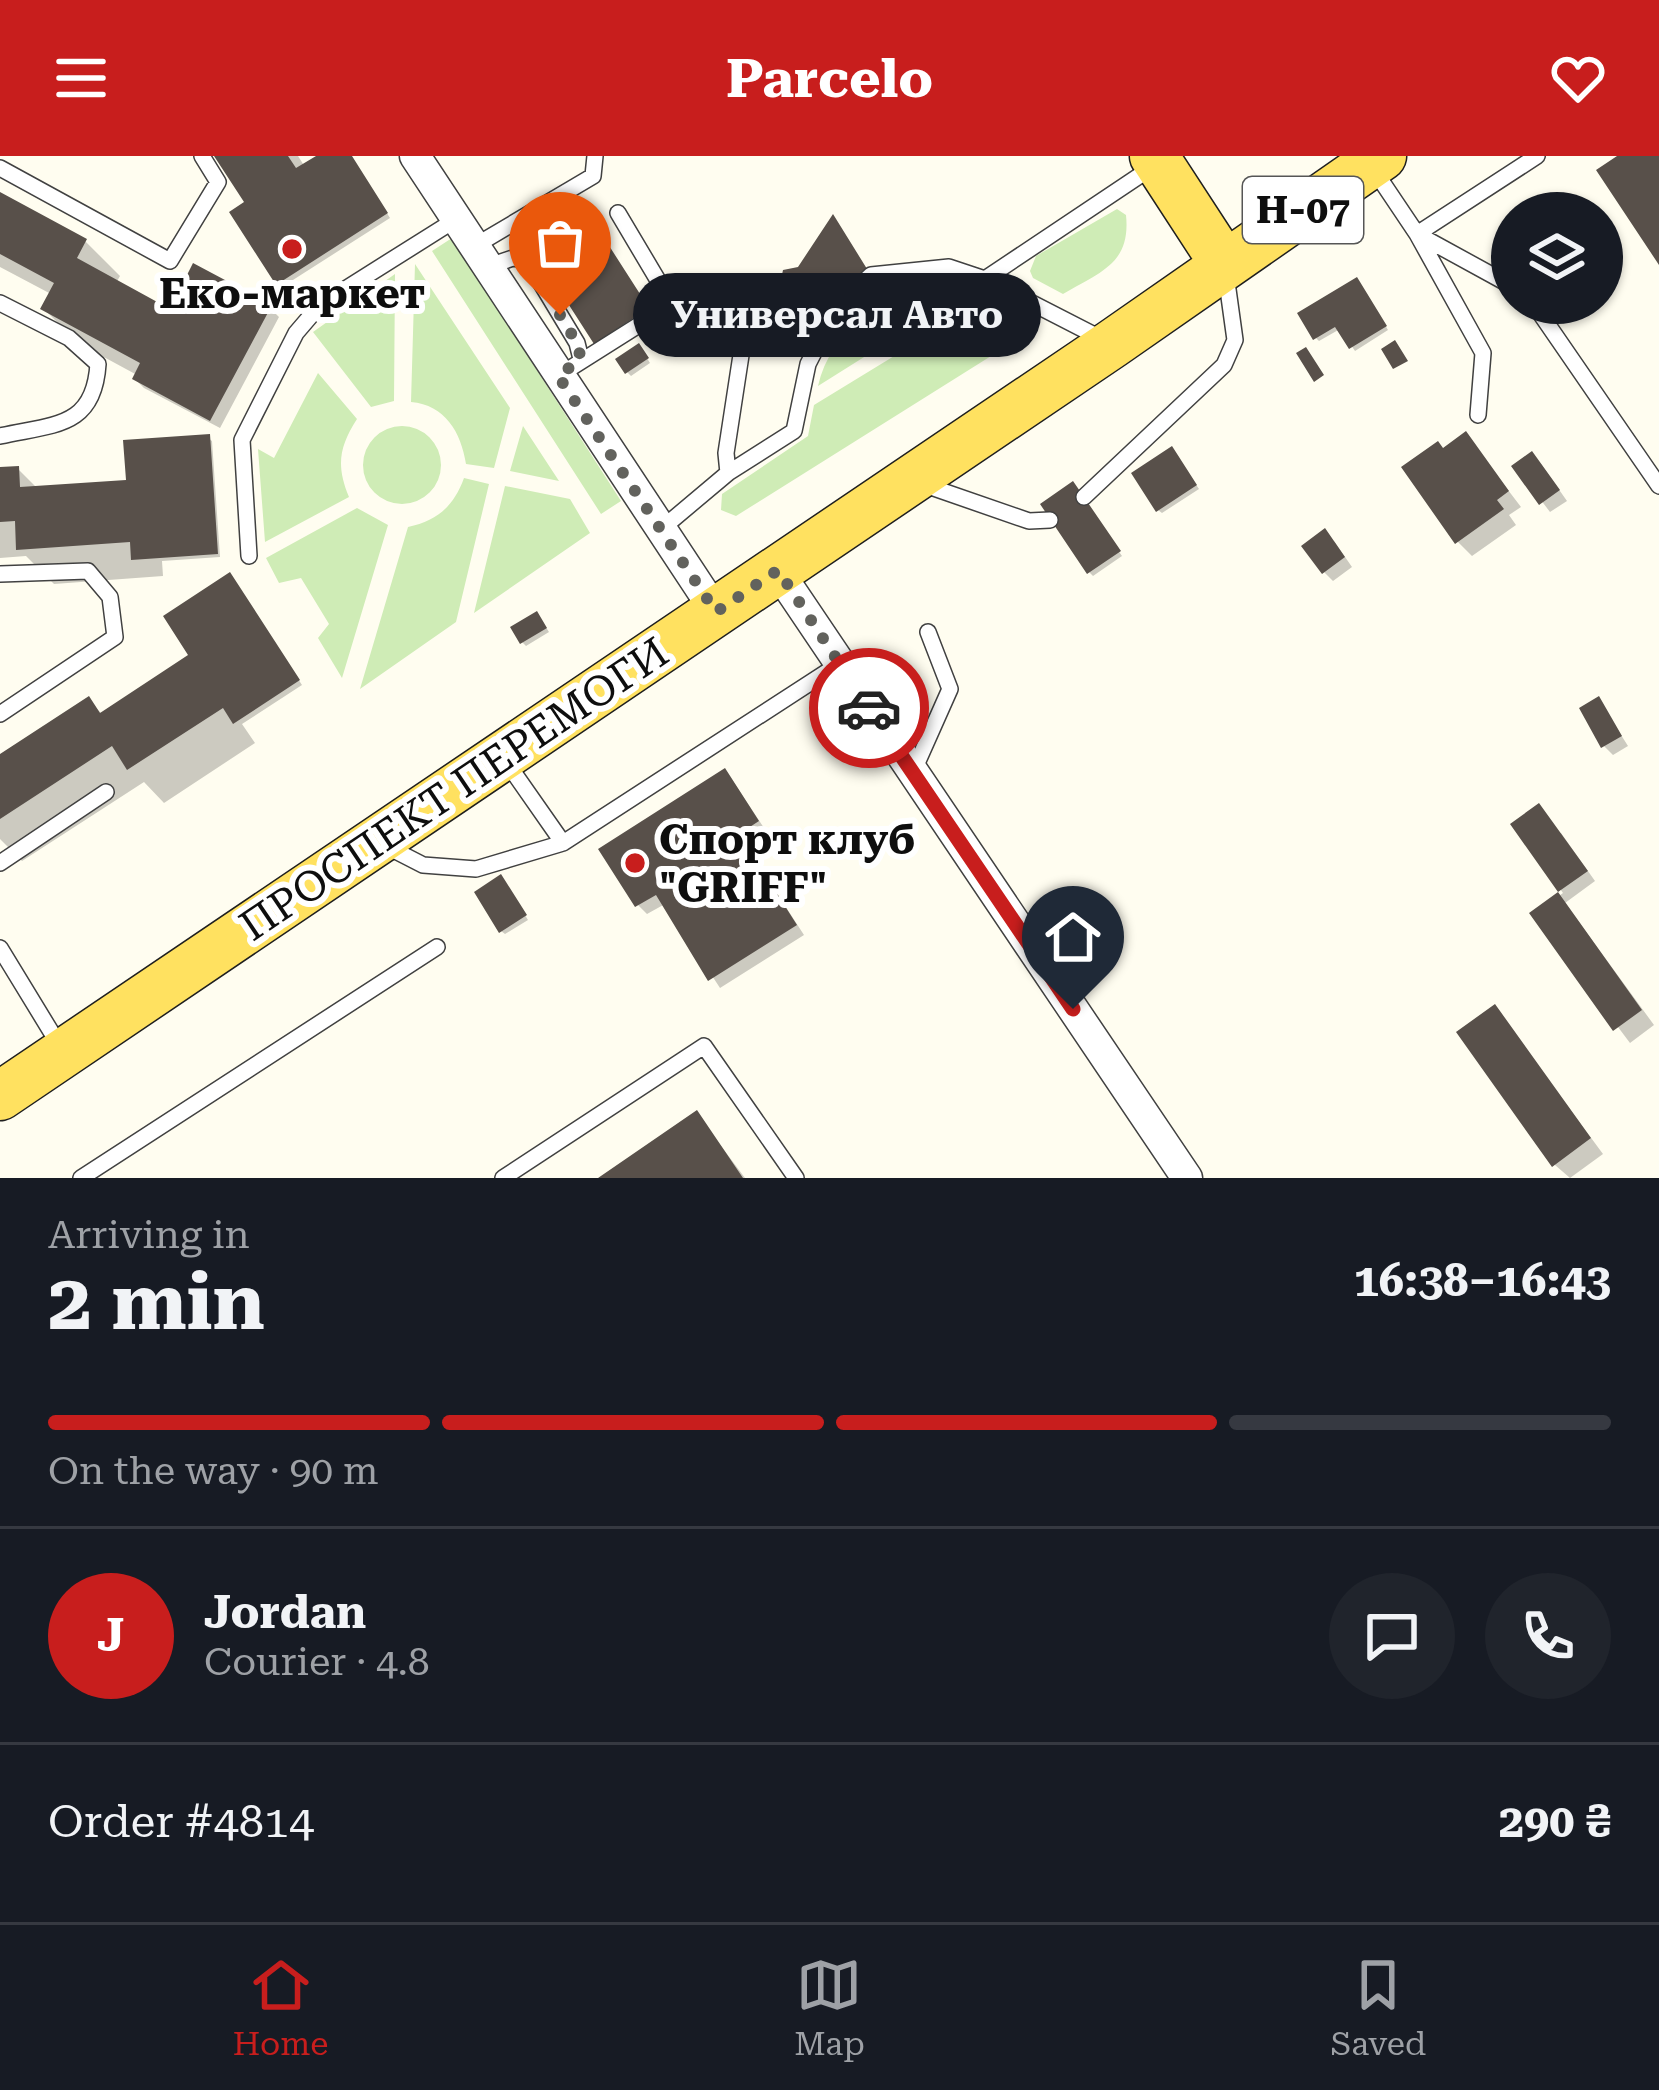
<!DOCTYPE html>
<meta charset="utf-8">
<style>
body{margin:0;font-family:"Roboto Serif",serif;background:#20242c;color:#f1f3f6;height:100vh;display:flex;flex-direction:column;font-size:45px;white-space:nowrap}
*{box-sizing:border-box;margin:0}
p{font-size:39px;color:#9ea1a6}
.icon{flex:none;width:66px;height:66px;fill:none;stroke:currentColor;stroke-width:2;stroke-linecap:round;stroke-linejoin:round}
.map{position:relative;height:1022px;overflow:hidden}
.side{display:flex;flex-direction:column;background:#171b24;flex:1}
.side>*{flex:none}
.fabs{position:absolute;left:1491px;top:36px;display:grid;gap:24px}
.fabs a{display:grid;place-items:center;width:132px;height:132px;border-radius:50%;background:#171b24;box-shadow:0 3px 9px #0004;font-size:60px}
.pin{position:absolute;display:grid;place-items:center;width:102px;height:102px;color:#fff;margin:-123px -51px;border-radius:50% 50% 50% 0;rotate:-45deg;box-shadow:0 0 12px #0007}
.pin .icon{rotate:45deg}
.courier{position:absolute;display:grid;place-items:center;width:120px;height:120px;margin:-60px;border:9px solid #c81e1d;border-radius:50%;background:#fff;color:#222;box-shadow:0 3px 15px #0007}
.bubble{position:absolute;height:84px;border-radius:42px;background:#171b24;box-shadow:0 3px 9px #0004;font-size:39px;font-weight:700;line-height:84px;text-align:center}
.summary em{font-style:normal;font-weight:700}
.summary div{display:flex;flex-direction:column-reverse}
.summary{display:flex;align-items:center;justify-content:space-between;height:204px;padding:0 48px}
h1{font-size:78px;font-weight:700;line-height:90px}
.bar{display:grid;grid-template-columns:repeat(4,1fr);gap:18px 12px;align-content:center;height:144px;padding:0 48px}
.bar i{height:15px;border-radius:9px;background:#363941}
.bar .on{background:#c81e1d}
.bar p{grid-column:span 4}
.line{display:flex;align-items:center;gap:30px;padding:0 48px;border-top:3px solid #363941}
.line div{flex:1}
.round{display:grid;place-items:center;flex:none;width:126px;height:126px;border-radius:63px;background:#20242c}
header{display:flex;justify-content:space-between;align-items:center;height:156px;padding:0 48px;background:#c81e1d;color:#fff;font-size:54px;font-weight:700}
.menu{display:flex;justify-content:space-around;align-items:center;height:168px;border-top:3px solid #363941;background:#171b24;font-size:33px;color:#9ea1a6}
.menu a{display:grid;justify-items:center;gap:6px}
.menu .on{color:#c81e1d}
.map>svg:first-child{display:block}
.green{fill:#cfecb6}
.shadow{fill:#0003}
.building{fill:#58504a}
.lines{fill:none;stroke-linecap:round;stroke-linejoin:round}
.lane-casing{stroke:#414141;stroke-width:18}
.street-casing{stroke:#414141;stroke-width:33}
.primary-casing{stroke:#1f1f1f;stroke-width:51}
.lane{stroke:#fff;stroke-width:15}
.street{stroke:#fff;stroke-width:30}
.primary{stroke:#ffe160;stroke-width:48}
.done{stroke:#62625d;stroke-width:12;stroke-dasharray:0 21.6}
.route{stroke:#c81e1d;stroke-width:15}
.poi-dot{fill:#c81e1d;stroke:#fff;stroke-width:4.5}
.labels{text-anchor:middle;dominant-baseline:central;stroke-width:12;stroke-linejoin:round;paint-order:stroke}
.shield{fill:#fff;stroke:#565656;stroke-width:3}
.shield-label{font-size:39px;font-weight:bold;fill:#0e0e0e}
.poi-label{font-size:42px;font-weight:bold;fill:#0e0e0e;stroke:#fff}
.street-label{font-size:42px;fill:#0e0e0e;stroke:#fff}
</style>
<header><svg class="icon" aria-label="menu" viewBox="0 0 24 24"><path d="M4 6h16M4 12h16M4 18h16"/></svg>Parcelo<svg class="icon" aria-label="heart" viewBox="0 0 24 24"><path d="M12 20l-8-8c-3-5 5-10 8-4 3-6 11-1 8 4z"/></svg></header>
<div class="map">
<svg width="1659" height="1022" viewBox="0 0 1659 1022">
<rect width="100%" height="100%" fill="#fffdf0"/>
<path class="green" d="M1117,53L1126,59C1131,108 1100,116 1063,138L1033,122L1030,115L1036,100Z
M452,82L621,345L601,358L432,95Z
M415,108L510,252L494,312L466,308C461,276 445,249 411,246Z
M395,118L394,245L371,251L313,176Z
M926,132L939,133L958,142L818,230C831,174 876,152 926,132Z
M976,150L995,160L1009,176L1007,190L736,360L721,354L722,338L808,280L814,249Z
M318,217L357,263C339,291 336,310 349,341L265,386L258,293L274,302Z
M523,270L559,325L510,315Z
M363 309a39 39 0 1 1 78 0a39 39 0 1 1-78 0Z
M464,322L489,328L456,466L360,533L408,371C437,365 454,350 464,322Z
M505,330L570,343L590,377L474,457Z
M357,352L388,369L342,522L318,482L329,468L301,422L279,427L266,402Z"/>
<path class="shadow" d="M218,0H298L305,11L321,0H351L390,62L282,131L249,47Z
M0,39L85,85L120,120L116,127L170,157L270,152L279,161L220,272L144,232L135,223L137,219L78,187L43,152L51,138L0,111Z
M786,116L873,125L810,140L802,177L776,183L773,179Z
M1360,128L1388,174L1355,195L1340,173L1319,185L1316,182Z
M642,194L650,207L631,220L627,216Z
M1466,279L1521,351L1509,359L1516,369L1472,400L1458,386Z
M208,282L212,285L220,401L162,405L163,420L54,428L26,400L0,402V314L18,313L38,333L125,327Z
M1175,297L1199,333L1162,357L1158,354Z
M1541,308L1567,345L1550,356L1515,310Z
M1076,333L1122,400L1093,420L1089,416Z
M1334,385L1352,411L1333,425L1324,416Z
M233,424L302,529L242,568L255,587L164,647L144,626L22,705L0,683V602L88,544L103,559L197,513Z
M540,462L549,476L526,490L522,486Z
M1599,544L1628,590L1613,599L1604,590Z
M733,625L766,675L745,688L804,779L720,832L665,748L647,758L638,749Z
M1514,669L1561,677L1595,725L1565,747L1654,869L1630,887L1533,758L1563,737Z
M505,726L528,764L505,778L501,775Z
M1495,852L1603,998L1570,1022L1555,1009Z
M697,958L745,1022H603Z"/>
<path class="building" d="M214,0H288L296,12L316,0H352L388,57L276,129L229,56L244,46Z
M1617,0H1659V109L1596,14Z
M0,36L87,83L77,102L170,153L193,107L272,149L210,265L132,223L140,207L40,153L54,127L0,98Z
M581,46L649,152L594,188L526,82Z
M833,58L872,121L807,137L798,174L769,180L783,114L798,111Z
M1357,121L1387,170L1349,193L1335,171L1313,184L1297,157Z
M1395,184L1408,205L1393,213L1381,193Z
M639,187L649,202L625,218L615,203Z
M1306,191L1324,219L1314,226L1296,197Z
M1466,275L1509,335L1497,344L1504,353L1455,388L1401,311L1438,285L1443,292Z
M210,278L218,398L131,404L130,386L16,394L15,365L0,366V311L19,310L20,331L126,324L123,284Z
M1172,290L1197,329L1156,356L1131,317Z
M1532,295L1560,334L1539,349L1511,310Z
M1073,325L1121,395L1087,418L1040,348Z
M1325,372L1345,401L1322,418L1301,390Z
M230,416L300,524L233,568L223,552L127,614L112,590L0,663V598L89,540L100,557L188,499L163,460Z
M537,455L547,472L520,488L510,471Z
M1599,540L1622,580L1601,592L1579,552Z
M725,612L759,665L739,678L797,769L708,825L656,739L635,751L598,693Z
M1539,647L1588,715L1558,736L1510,668Z
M501,718L527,759L499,777L474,736Z
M1558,736L1642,854L1613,875L1529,757Z
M1495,848L1591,982L1552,1011L1456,876Z
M697,954L743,1022H598Z"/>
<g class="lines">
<defs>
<path id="lane" d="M1372,11L1417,78L1512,130
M0,12L170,105L218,26L202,0
M473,91L593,20L595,0
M486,111L513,102L527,104L577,187L581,203
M985,123L1151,12
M0,147L69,182L98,208C94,272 54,268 0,280
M1533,147L1659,330
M558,220L672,148L618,57
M1478,259L1483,197L1417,78L1537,0
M728,317L726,297L749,147
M925,329L1029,365L1050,364
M1084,341L1224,209L1235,184L1226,119
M659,375L728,317L794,275L808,208L837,151L871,119L949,111L985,123L1104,184
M249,400L242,284L296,177L320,149L455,64
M0,418L88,415L110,441L115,481L0,558
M507,607L563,687
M914,614L950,533L928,476
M384,689L423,709L476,713L563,687L839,508
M0,707L106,636
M0,792L61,892
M81,1022L437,791
M503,1022L704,890L796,1022"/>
<path id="street" d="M415,0L716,456
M777,414L1187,1022"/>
<path id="primary" d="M1154,0L1225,109
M0,940L1112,188L1382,0"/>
</defs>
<use href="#lane" class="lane-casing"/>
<use href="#street" class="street-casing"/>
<use href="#primary" class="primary-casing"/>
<use href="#lane" class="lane"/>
<use href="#street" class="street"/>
<use href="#primary" class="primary"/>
</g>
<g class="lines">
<path class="done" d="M560,159L577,187L581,203L558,220L716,456L778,414L869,552"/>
<path class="route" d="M869,552L1073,853"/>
</g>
<g class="poi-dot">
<circle cx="292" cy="93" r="12"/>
<circle cx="635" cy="707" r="12"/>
</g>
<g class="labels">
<rect class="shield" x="1243" y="21" width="120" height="66" rx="9"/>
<g class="shield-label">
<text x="1303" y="54">Н-07</text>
</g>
<g class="poi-label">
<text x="292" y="137">Еко-маркет</text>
<text x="659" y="683" text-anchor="start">Спорт клуб<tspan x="659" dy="48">"GRIFF"</tspan></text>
</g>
<g class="street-label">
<text transform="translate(454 633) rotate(-34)">ПРОСПЕКТ ПЕРЕМОГИ</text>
</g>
</g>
</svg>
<div class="fabs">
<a><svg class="icon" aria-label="layers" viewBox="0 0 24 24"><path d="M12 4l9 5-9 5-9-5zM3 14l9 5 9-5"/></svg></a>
</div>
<div class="pin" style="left:560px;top:159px;background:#ea580c"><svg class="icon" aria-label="bag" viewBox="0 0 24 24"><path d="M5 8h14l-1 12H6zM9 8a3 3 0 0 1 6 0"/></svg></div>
<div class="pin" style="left:1073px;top:853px;background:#1f2937"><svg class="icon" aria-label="home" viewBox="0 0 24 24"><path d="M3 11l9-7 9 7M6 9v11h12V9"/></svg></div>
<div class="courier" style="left:869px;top:552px"><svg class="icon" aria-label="car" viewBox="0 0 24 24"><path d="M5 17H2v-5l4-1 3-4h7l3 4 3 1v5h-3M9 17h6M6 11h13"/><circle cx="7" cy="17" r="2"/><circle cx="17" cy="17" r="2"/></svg></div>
<div class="bubble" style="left:633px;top:117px;width:408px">Универсал Авто</div>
</div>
<section class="side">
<div class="summary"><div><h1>2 min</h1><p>Arriving in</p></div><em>16:38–16:43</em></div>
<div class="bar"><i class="on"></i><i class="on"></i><i class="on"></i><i></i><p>On the way · 90 m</p></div>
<div class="line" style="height:216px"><b class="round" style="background:#c81e1d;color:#fff">J</b><div><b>Jordan</b><p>Courier · 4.8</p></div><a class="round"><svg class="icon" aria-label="chat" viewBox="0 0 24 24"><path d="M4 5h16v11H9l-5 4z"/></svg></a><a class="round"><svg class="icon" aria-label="phone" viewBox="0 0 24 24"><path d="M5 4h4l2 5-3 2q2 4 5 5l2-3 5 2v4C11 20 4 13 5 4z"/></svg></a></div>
<div class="line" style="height:156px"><div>Order #4814</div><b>290 ₴</b></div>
</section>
<nav class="menu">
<a class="on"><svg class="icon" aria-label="home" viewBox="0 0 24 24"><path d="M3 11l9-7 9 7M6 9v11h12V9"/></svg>Home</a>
<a><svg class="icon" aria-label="map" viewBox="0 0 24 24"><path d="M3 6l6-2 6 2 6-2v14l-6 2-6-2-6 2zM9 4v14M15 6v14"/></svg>Map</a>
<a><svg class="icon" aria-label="saved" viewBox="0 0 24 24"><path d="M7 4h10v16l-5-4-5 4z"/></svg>Saved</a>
</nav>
